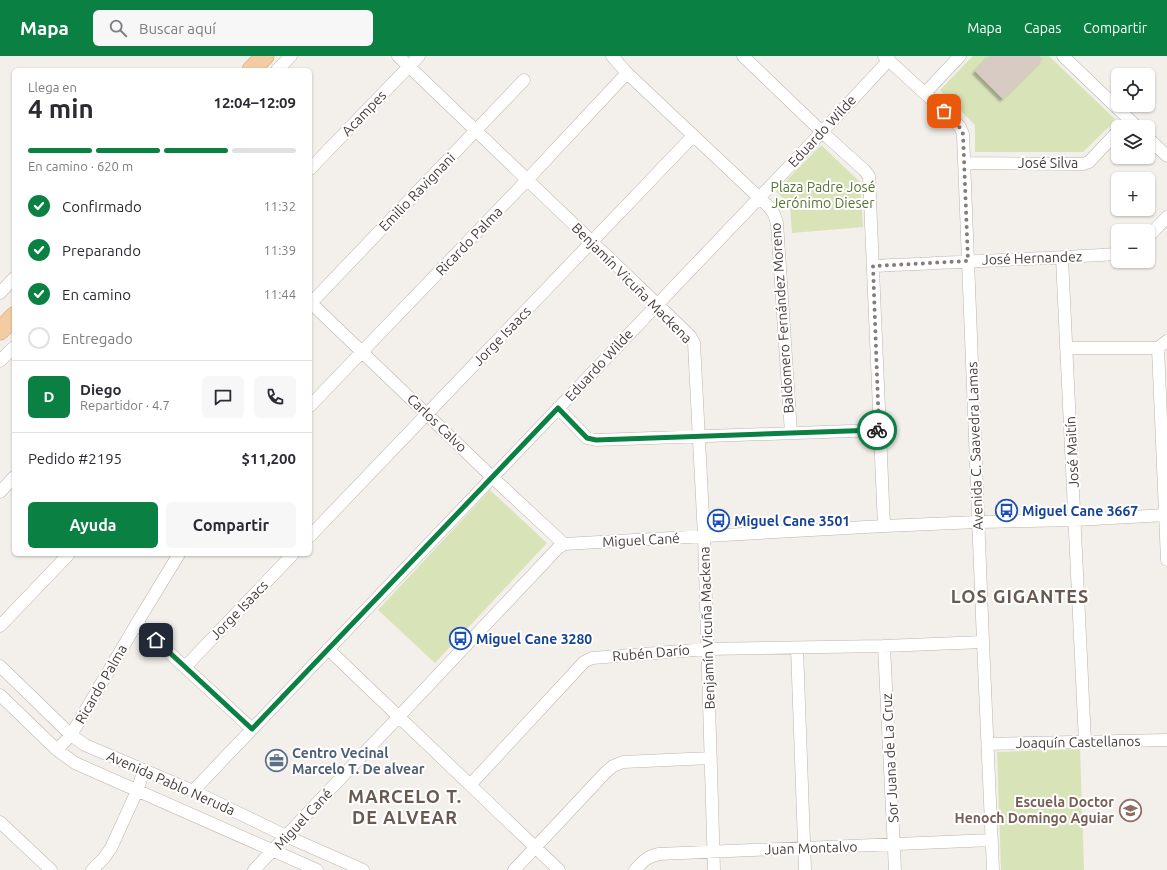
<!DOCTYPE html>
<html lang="es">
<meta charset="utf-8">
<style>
body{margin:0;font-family:Ubuntu,sans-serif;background:#f7f7f7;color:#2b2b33;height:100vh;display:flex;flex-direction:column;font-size:15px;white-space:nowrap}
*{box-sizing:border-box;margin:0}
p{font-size:13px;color:#7c7c81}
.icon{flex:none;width:22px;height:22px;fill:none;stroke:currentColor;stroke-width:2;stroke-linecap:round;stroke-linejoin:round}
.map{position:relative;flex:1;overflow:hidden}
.side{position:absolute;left:12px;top:12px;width:300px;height:488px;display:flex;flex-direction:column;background:#fff;border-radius:6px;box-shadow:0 1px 3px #0004}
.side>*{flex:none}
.tools{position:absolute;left:1111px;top:12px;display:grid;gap:8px}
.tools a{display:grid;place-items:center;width:44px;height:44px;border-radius:6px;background:#fff;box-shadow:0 1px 3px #0004;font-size:20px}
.pin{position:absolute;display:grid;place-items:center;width:34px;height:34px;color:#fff;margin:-17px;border-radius:8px;box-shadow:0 2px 6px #0006}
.courier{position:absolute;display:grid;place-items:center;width:40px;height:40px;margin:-20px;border:3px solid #0b8043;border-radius:50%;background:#fff;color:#222;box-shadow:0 1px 5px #0007}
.head em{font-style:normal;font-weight:600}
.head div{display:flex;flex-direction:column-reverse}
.head{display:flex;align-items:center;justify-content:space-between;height:68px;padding:0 16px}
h1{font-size:26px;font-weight:600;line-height:30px}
.bar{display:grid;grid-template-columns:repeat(4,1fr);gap:6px 4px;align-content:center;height:48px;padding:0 16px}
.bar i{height:5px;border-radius:3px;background:#e1e1e2}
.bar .current{background:#0b8043}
.bar p{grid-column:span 4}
.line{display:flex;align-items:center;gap:10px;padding:0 16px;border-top:1px solid #e1e1e2}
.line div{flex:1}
.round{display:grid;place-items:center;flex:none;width:42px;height:42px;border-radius:6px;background:#f7f7f7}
ol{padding:0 16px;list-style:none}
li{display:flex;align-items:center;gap:12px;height:44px}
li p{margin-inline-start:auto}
li .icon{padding:4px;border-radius:50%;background:#0b8043;color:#fff;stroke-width:4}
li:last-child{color:#7c7c81}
li i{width:22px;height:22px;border:2px solid #e1e1e2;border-radius:50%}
.button{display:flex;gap:8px;margin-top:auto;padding:8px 16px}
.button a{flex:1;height:46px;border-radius:6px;background:#0b8043;color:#fff;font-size:16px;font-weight:600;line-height:46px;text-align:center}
.button a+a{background:#f7f7f7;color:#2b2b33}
header{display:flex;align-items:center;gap:24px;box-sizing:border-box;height:56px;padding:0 20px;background:#0b8043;color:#fff}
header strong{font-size:19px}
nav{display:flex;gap:22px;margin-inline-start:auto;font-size:14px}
.search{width:280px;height:36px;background:#f7f7f7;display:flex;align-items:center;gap:10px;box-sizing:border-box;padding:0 14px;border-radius:6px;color:#7c7c81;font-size:15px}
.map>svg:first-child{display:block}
.green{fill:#d9e3b8}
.building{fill:#d7cbc4;filter:url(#shadow)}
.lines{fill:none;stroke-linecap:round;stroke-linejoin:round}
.minor-casing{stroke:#beb4ae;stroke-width:13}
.primary-casing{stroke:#d8a574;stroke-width:19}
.minor{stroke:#fff;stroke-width:12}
.primary{stroke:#f4cca3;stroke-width:18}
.done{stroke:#837c77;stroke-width:4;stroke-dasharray:0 7.2}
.route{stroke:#0b8043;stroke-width:5}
.labels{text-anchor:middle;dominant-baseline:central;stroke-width:4;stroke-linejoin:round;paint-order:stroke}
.street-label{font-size:14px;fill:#473e39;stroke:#fff}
.park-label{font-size:14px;fill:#587332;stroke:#fff}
.transit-label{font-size:14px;font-weight:bold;fill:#164399;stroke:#fff;text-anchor:start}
.service-label{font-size:14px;font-weight:bold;fill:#4e5e75;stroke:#fff;text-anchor:start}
.education-label{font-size:14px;font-weight:bold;fill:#785e54;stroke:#fff;text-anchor:end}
.district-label{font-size:18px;font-weight:bold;letter-spacing:1px;fill:#685a51;stroke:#fff}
</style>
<header>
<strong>Mapa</strong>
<div class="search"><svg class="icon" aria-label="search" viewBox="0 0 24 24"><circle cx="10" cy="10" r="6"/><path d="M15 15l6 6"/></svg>Buscar aquí</div>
<nav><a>Mapa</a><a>Capas</a><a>Compartir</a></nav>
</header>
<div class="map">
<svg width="1167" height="814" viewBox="0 0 1167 814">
<defs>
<filter id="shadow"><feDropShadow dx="-3" dy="3" stdDeviation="1" flood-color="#0004"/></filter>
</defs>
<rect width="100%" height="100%" fill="#f3efea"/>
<path class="green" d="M973,0H1049L1116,64L1083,96H975V69L940,34Z
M821,89L860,126L863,171L792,177L790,150L776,135Z
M490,434L547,487L435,607L378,554Z
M1080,693L1084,814H1001L997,696Z"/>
<path class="building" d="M989,0H1039L1043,3L1003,43L975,15Z"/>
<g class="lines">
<defs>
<path id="minor" d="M398,0L657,248L690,280L694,287L704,480L714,814
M612,0L627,17L769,151L774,158L777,167L791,377
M743,0L822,76L864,114L869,120L884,470
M884,0L954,64L960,71L963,78L983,586L993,814
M1063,0L1137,71
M277,14L291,0
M925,37L960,0
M1148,82L1167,100
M965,107L1083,108L1089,106L1118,75
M310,113L419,0
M1148,181L1167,161
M1062,202L1085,686
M873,210C955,206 1036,203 1118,198
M0,237L14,222
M310,246L492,421L564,488
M310,248L524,24
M1066,292H1158L1167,285
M1158,292L1167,504
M0,305L14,291
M310,350L527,124L627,17
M558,352L587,382L596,384L879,374
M0,436L14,421
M310,480L693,80
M137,567L252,673
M0,570L69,498
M884,590L895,814
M797,592L805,814
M328,593L559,814
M0,610L71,679L85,689L193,735L286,780L363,814
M185,611L293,498
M0,639L57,694L75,707L317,814
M988,688L1167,684
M57,694L71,679L137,567L179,498
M470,729L584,606L592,602L708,593L884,590L983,586
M193,735L822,76L889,4
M0,766L51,814
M92,814L104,802L111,792L137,735L144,714
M254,814L558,492L564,488L884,470L978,466L1075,464L1167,459
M514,814L606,716L613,710L623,706L711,702
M635,814C642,806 648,800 659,798L992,784"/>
<path id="primary" d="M251,14L265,0
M0,275L14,260"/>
</defs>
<use href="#minor" class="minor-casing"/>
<use href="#primary" class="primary-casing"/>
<use href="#minor" class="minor"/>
<use href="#primary" class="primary"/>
</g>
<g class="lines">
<path class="done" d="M877,374H879L873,210L968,205L963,78L960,72L944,55"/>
<path class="route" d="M156,584L252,673L558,352L587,382L596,384L877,374"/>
</g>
<defs>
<symbol id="bus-ring" viewBox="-11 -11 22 22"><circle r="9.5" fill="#fff" stroke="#1a4fb4" stroke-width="1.5"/><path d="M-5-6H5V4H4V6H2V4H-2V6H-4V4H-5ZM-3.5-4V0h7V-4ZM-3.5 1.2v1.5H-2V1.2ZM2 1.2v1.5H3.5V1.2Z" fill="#1a4fb4"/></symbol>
<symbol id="office-ring" viewBox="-11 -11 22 22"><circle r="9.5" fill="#fff" stroke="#5c6f8a" stroke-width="1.5"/><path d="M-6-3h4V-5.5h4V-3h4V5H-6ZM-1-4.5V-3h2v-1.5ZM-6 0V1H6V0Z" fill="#5c6f8a"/></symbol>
<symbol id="school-ring" viewBox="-11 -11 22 22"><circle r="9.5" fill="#fff" stroke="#8d6e63" stroke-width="1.5"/><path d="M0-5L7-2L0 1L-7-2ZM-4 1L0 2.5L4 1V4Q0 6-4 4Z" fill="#8d6e63"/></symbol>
</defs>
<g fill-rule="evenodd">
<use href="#bus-ring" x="994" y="442" width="25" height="25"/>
<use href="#bus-ring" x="706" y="452" width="25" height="25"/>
<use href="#bus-ring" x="448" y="570" width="25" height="25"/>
<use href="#office-ring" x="264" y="692" width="25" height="25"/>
<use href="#school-ring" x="1118" y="742" width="25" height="25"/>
</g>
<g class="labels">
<g class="street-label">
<text transform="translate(364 57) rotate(-46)">Acampes</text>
<text transform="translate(822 75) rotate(-47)">Eduardo Wilde</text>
<text x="1048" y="107">José Silva</text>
<text transform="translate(417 136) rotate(-46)">Emilio Ravignani</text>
<text transform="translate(469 185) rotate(-46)">Ricardo Palma</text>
<text transform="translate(1032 202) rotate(-2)">José Hernandez</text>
<text transform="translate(632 227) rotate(45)">Benjamín Vicuña Mackena</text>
<text transform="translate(782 262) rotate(-94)">Baldomero Fernández Moreno</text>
<text transform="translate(502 280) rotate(-46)">Jorge Isaacs</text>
<text transform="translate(599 309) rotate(-47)">Eduardo Wilde</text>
<text transform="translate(437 367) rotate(44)">Carlos Calvo</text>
<text transform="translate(975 390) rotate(-92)">Avenida C. Saavedra Lamas</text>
<text transform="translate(1072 396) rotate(-93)">José Maitín</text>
<text transform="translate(641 484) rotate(-3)">Miguel Cané</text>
<text transform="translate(239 554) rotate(-46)">Jorge Isaacs</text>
<text transform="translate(707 572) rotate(-92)">Benjamín Vicuña Mackena</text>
<text transform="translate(651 597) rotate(-5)">Rubén Darío</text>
<text transform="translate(101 628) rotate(-60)">Ricardo Palma</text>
<text transform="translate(1078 686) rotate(-1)">Joaquín Castellanos</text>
<text transform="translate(890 702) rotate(-93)">Sor Juana de La Cruz</text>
<text transform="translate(171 727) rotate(24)">Avenida Pablo Neruda</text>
<text transform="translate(303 763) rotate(-47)">Miguel Cané</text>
<text transform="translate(811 792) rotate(-2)">Juan Montalvo</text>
</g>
<g class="park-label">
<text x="823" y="131">Plaza Padre José<tspan x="823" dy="16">Jerónimo Dieser</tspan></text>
</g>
<g class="transit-label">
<text x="1022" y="455">Miguel Cane 3667</text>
<text x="734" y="465">Miguel Cane 3501</text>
<text x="476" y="583">Miguel Cane 3280</text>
</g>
<g class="service-label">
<text x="292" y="697">Centro Vecinal<tspan x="292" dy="16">Marcelo T. De alvear</tspan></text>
</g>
<g class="education-label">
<text x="1114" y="746">Escuela Doctor<tspan x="1114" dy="16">Henoch Domingo Aguiar</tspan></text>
</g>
<g class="district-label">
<text x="1020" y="540">LOS GIGANTES</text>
<text x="405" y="740">MARCELO T.<tspan x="405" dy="21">DE ALVEAR</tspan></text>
</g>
</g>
</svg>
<div class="tools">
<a><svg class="icon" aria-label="locate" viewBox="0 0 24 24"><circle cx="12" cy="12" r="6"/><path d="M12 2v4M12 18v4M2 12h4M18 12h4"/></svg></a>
<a><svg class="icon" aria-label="layers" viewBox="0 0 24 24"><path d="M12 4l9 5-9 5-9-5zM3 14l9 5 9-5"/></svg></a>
<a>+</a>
<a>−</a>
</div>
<div class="pin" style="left:944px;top:55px;background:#ea580c"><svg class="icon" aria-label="bag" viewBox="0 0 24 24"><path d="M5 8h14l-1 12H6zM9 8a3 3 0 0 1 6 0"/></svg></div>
<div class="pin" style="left:156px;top:584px;background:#1f2937"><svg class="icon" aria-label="home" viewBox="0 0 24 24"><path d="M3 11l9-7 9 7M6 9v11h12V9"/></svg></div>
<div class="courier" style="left:877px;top:374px"><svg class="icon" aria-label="bike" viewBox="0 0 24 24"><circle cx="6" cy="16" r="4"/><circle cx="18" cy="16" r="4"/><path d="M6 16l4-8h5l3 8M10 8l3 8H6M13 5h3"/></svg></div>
<section class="side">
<div class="head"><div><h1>4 min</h1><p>Llega en</p></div><em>12:04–12:09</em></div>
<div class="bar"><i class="current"></i><i class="current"></i><i class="current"></i><i></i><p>En camino · 620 m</p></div>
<ol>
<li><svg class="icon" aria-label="check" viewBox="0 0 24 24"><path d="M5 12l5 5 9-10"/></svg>Confirmado<p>11:32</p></li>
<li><svg class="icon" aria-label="check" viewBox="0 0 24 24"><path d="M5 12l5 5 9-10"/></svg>Preparando<p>11:39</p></li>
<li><svg class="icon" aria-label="check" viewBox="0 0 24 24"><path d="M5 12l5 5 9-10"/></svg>En camino<p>11:44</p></li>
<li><i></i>Entregado</li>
</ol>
<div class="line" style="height:72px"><b class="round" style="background:#0b8043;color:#fff">D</b><div><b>Diego</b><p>Repartidor · 4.7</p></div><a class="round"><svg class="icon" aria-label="chat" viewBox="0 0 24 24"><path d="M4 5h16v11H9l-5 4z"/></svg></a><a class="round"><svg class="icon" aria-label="phone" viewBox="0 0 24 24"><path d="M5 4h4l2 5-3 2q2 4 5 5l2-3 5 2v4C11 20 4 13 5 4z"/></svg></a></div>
<div class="line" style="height:52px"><div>Pedido #2195</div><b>$11,200</b></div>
<div class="button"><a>Ayuda</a><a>Compartir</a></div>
</section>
</div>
